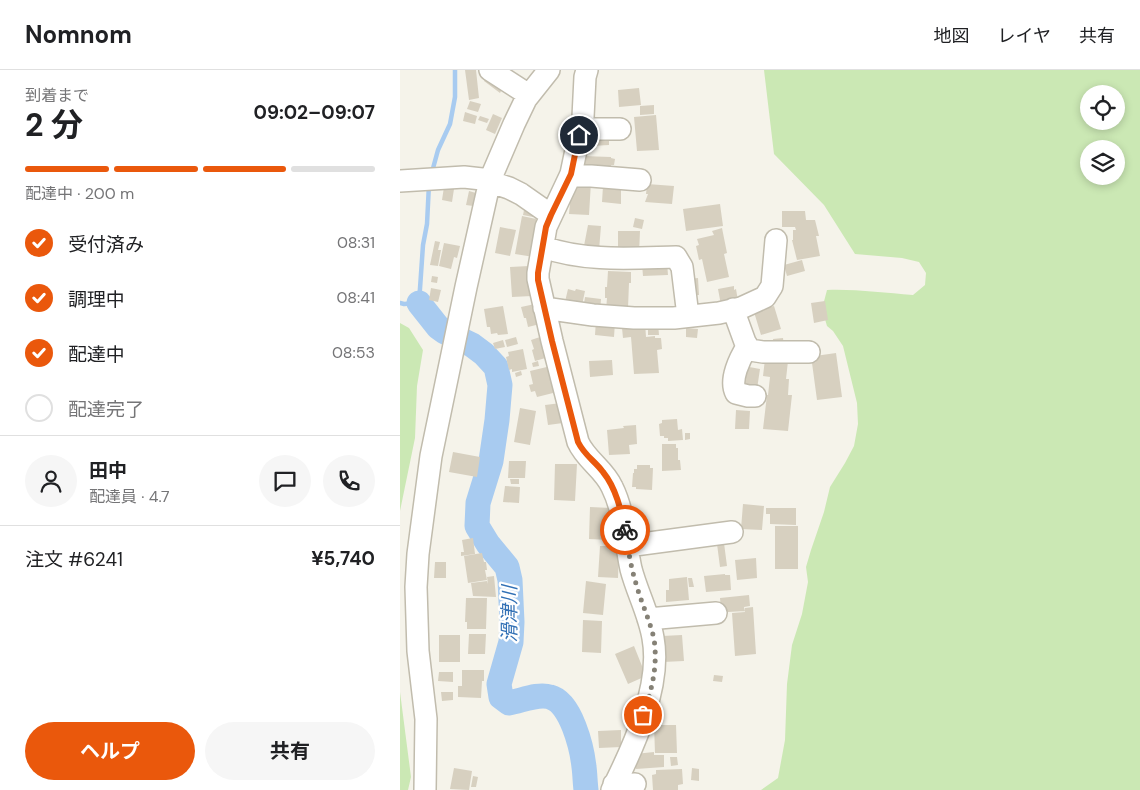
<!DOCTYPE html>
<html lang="ja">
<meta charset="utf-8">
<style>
body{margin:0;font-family:"DM Sans","Noto Sans JP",sans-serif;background:#f6f6f6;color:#202124;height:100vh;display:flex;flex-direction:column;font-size:19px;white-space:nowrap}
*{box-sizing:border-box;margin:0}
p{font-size:16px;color:#757577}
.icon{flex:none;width:28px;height:28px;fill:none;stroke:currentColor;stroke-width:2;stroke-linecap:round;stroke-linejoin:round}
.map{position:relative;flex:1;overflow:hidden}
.panel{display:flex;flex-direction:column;background:#fff;width:400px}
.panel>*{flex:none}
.controls{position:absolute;left:680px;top:15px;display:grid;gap:10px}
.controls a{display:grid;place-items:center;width:45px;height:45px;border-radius:50%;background:#fff;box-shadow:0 2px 8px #0003;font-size:25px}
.pin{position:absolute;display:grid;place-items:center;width:42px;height:42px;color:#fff;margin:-21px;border:2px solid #fff;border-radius:50%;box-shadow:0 1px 5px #0007}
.courier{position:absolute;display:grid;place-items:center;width:50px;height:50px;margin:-25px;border:4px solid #ea580c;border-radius:50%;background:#fff;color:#222;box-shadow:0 1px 6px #0007}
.headline em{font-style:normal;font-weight:700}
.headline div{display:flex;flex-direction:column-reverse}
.headline{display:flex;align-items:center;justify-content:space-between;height:85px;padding:0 25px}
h1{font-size:32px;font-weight:700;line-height:38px}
.bar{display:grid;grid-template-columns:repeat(4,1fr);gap:8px 5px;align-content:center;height:60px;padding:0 25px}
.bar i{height:6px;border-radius:4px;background:#e0e0e0}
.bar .selected{background:#ea580c}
.bar p{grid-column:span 4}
.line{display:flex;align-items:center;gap:12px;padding:0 25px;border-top:1px solid #e0e0e0}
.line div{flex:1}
.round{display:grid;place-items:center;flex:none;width:52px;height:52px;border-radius:26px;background:#f6f6f6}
ol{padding:0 25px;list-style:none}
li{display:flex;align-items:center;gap:15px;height:55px}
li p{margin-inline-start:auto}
li .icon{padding:5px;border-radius:50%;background:#ea580c;color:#fff;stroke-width:4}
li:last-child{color:#757577}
li i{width:28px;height:28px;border:2px solid #e0e0e0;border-radius:50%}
.action{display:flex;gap:10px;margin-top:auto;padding:10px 25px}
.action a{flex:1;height:58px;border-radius:30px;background:#ea580c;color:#fff;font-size:20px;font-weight:700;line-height:58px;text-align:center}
.action a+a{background:#f6f6f6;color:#202124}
header{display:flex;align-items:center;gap:30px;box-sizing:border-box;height:70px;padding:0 25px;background:#fff;border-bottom:1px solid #e0e0e0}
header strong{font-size:24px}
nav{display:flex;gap:28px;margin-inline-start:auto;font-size:18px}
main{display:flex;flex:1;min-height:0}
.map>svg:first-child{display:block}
.green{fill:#cbe8b4;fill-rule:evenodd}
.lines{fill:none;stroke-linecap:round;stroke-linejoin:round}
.stream{stroke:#a8cbf0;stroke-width:4.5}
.river{stroke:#a8cbf0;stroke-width:25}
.building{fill:#d7d0c0}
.minor-casing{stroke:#c1bcad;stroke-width:24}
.minor{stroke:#fff;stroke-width:21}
.done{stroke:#858176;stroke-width:5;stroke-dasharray:0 9}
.route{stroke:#ea580c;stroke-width:6}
.labels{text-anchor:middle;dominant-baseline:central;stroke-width:4.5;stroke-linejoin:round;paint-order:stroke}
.water-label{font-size:19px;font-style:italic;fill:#3170b5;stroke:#fff}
</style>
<header>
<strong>Nomnom</strong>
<nav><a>地図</a><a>レイヤ</a><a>共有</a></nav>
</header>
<main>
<section class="panel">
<div class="headline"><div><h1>2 分</h1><p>到着まで</p></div><em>09:02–09:07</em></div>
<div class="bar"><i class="selected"></i><i class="selected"></i><i class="selected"></i><i></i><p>配達中 · 200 m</p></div>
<ol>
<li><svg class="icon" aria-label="check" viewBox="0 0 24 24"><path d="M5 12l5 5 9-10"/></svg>受付済み<p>08:31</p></li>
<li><svg class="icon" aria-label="check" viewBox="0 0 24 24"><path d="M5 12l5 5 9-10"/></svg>調理中<p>08:41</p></li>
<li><svg class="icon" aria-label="check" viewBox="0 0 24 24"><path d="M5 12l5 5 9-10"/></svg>配達中<p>08:53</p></li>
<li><i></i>配達完了</li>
</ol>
<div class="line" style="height:90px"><a class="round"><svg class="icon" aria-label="person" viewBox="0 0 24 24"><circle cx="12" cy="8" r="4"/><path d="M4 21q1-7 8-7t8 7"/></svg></a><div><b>田中</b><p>配達員 · 4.7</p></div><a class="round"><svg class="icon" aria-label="chat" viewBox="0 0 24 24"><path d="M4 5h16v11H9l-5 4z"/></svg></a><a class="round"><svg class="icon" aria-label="phone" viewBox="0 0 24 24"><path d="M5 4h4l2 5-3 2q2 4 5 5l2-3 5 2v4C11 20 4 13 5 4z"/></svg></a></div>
<div class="line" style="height:65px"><div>注文 #6241</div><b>¥5,740</b></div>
<div class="action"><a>ヘルプ</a><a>共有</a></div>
</section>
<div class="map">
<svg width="740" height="720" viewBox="0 0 740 720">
<rect width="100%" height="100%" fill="#f5f3ea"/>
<path class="green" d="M364,0H740V720H361L378,708L385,670L387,614L392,575L402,544L408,512L406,497L411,480L424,442L430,417L445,393L454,376L458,354L457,333L443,276L433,261L427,256L422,239L427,220C456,219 484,223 513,225L525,215L526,203L519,192L502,188L455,184L424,135L374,84ZM689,24H716V51H689ZM689,79H716V106H689Z
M0,253L9,258L23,280L17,316L15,368L0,441Z
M0,622L11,707L8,720H0Z"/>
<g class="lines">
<path class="stream" d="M32,102L38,80L50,54L55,27V0
M0,233L4,234L19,233L23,175L27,154L29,114"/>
<path class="river" d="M19,233L38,257L45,262L72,275L84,284L96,297L100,315L97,350L91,391L78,433L77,456L88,474L107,497L110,510L112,552L111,572L99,614L101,627L109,633C121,631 138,623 150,627C171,632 182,678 184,697C185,704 185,712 186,720"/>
</g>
<path class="building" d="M65,0H76L79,28L69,30Z
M86,8L102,19L100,23L84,11Z
M239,18L241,35L219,37L218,20Z
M70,31L81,34L78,42L67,39Z
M254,35V44L240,45V36Z
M65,42L77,46L75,54L63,51Z
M93,44L102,48L95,64L86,60Z
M256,45L259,80L237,81L234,47Z
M80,46L89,49L87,53L78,50Z
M209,62V75L192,76V63Z
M182,86L211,87V88L215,89L214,95H211L210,101H181Z
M172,111L191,112L189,145L169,144Z
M247,114L274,116L272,134L245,132L248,124H246Z
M203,116L221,118V134L202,132Z
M44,117L54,119L52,132L42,130Z
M69,121L76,123L73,136L66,135Z
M320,134L323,156L286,161L283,139Z
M124,140L135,142L133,147L123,145Z
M382,141H405L406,150H415L419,166H416L420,186L397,190L392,170H393V160H396L395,157H382Z
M122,146L141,150L134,187L115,184Z
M235,148L244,150L242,159L233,157Z
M188,155L201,156L199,180L183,181Z
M100,157L116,160L110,186L95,183Z
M322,158L327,183L324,184L329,207L307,212L302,189L299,190L296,176L299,175L297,169L314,165L312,161Z
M218,161H240L239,184L218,183Z
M35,171L40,172L38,180H41L38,196L30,195Z
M44,173L60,176L57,188L54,187L51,199L39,196Z
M402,190L405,201L387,206L384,195Z
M267,193L268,205L243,206L242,194Z
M129,196L132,226L112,227L110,197Z
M208,201L231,202V213H229L228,238L206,240L207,228H205V217H207Z
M32,206L38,207L37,213L31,212Z
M298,208L299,225H289L288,209Z
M334,216V220L336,219L338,231L321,235L318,219Z
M31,218L41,220L38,232L29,230Z
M168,219L175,221L176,219L185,221L181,240L164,236Z
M185,227L201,229L200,241L183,240Z
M425,231L428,250L414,253L411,233Z
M135,234L140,254L128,257L126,248H124L121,237Z
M103,236L108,264L98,265L97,263L91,264L90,257H87L84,239Z
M374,236L381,259L361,265L354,242Z
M196,250L215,252L214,267L195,265Z
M217,252H245L246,267L255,266V268H261L262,279L257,280L259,303L234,304L231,267L223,268L222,258H217Z
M248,253H258L259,265H248Z
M286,258L298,259L297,268L286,267Z
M143,266L149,287L135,291L132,280L134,279L131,270Z
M116,267L118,274L107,277L105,270Z
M383,268L384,277L374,278L373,269Z
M103,270L105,277L95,279L93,273Z
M123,279L127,299L112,302V299L109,300L106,287L109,286L108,282Z
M436,283L442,327L417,330L412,293L416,292L415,286Z
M365,289L388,291L386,309H389L388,325H392L388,361L363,359L367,325H368L370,307L363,306Z
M212,290L213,305L190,307L189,291Z
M138,291L139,296L133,297L132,293Z
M151,296L157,322L137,327L135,321L131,322L129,315L133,314L130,301Z
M344,296L360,299L357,319L341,316Z
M121,301L122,305L116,307L115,303Z
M161,333L163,353L148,355L145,335Z
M120,338L136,341L130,375L114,372Z
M336,340L350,341L349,359H335Z
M277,349L278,360L282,359L283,370L268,371V368H264V366H260L259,354L262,353V350Z
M236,355L237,374L229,375L230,384L209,385L207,360L224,358L223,356Z
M285,363H290V369L285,370Z
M262,374H276V378H278V390H280L281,400L262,401Z
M53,382L80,387L77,407L49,402Z
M109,391H126L125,408H108Z
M155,394H177L175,431L154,430Z
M237,395H250V398H253L252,420L236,419V417H232L233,403H234V399H237Z
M110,409H119V414H111Z
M105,416L120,417L119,433L103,432Z
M343,434L364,436L362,460L341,459Z
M190,437L211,438L209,470L189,469Z
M366,438H396V455L370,454V444H366Z
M375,456H398V499H375Z
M73,468L75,484L61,486V482H64L62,470Z
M324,473L327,496L320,497L317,474Z
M200,476H219L218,508L198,507Z
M82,483L84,492H86L87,500H85L87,510L68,513L64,486Z
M356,488L357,508L337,510L335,490Z
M35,492H46V508H34Z
M325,504V505H330L331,520L306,522L304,506Z
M94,506L96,527L73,526L71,513L87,511L88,514L87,507Z
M287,507L289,530L266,532V520H269V509Z
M288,508H292L294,517H289Z
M186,511L206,514L203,545L183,543Z
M349,525L350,536L344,537L345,541L328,542L327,540H321L320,528Z
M66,528H87L86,559H67V552H65Z
M353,537L356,584L335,586L332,543L345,542V544V538Z
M183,550L202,551L201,583L182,582Z
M69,564H86L85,584H68Z
M39,565H60V592H39Z
M282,565L284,591L263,592L262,566Z
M234,576L246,606L228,614L215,584Z
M62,600H84V611H82L81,628L58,627V616H62Z
M39,602H53V612L38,611Z
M314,605L323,606L322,612L313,611Z
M41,622H53V630L42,631Z
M254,655H276L277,683H255Z
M221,660V677L199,678L198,661Z
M254,682V685H264V697L236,699L235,684Z
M270,687H277L278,695L271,696Z
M54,698L72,701L69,720L50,719Z
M292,698L299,699V711L291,710Z
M282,699L283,714L278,715V720H253L252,705L256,704V700Z
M73,706L78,707L76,717H71Z"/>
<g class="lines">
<defs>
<path id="minor" d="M90,0L129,25
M187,0L185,7L183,47L171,104L146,157L138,203V209L152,271L178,372C186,390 204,399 212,417C225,443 225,472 231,499C237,522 249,544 253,568C262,616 233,678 212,720
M181,59H220
M170,106H191L240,110
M0,111L64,107L82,109L109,118L121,124L151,145
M143,177C186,192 232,188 276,187L282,197L288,246
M144,238L193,245L234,248H274L319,243L341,238L365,227L372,216L376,170
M333,239L345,272L350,280L363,282H409
M347,277C340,288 329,310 336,323L348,326H355
M227,476L332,462
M248,549L316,543
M214,714L224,715L235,714
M25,720L26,649L18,581L16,517L18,484L31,386L66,217L90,110L114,54L126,29L149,0"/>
</defs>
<use href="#minor" class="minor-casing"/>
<use href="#minor" class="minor"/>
</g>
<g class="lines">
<path class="done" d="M225,460C228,479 231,498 237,517C242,534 250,551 254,569C258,595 252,620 243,645"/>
<path class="route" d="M179,65L171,104L151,145L146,157L138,203V210L152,271L178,372C185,386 194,390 203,402C216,418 221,440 225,460"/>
</g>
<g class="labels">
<g class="water-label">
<text transform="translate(109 544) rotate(-90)">滑津川</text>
</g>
</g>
</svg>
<div class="controls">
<a><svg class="icon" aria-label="locate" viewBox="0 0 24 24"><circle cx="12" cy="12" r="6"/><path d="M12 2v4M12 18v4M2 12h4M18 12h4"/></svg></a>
<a><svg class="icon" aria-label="layers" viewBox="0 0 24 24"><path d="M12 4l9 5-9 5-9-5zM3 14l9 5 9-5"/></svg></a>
</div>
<div class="pin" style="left:243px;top:645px;background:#ea580c"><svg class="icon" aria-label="bag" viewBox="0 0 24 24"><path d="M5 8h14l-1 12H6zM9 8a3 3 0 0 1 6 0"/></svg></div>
<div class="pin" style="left:179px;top:65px;background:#1f2937"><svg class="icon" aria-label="home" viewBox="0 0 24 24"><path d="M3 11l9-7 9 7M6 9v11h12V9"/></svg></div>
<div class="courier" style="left:225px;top:460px"><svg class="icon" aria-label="bike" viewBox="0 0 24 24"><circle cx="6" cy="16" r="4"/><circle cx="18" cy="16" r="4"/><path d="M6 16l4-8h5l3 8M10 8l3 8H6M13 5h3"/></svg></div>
</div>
</main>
